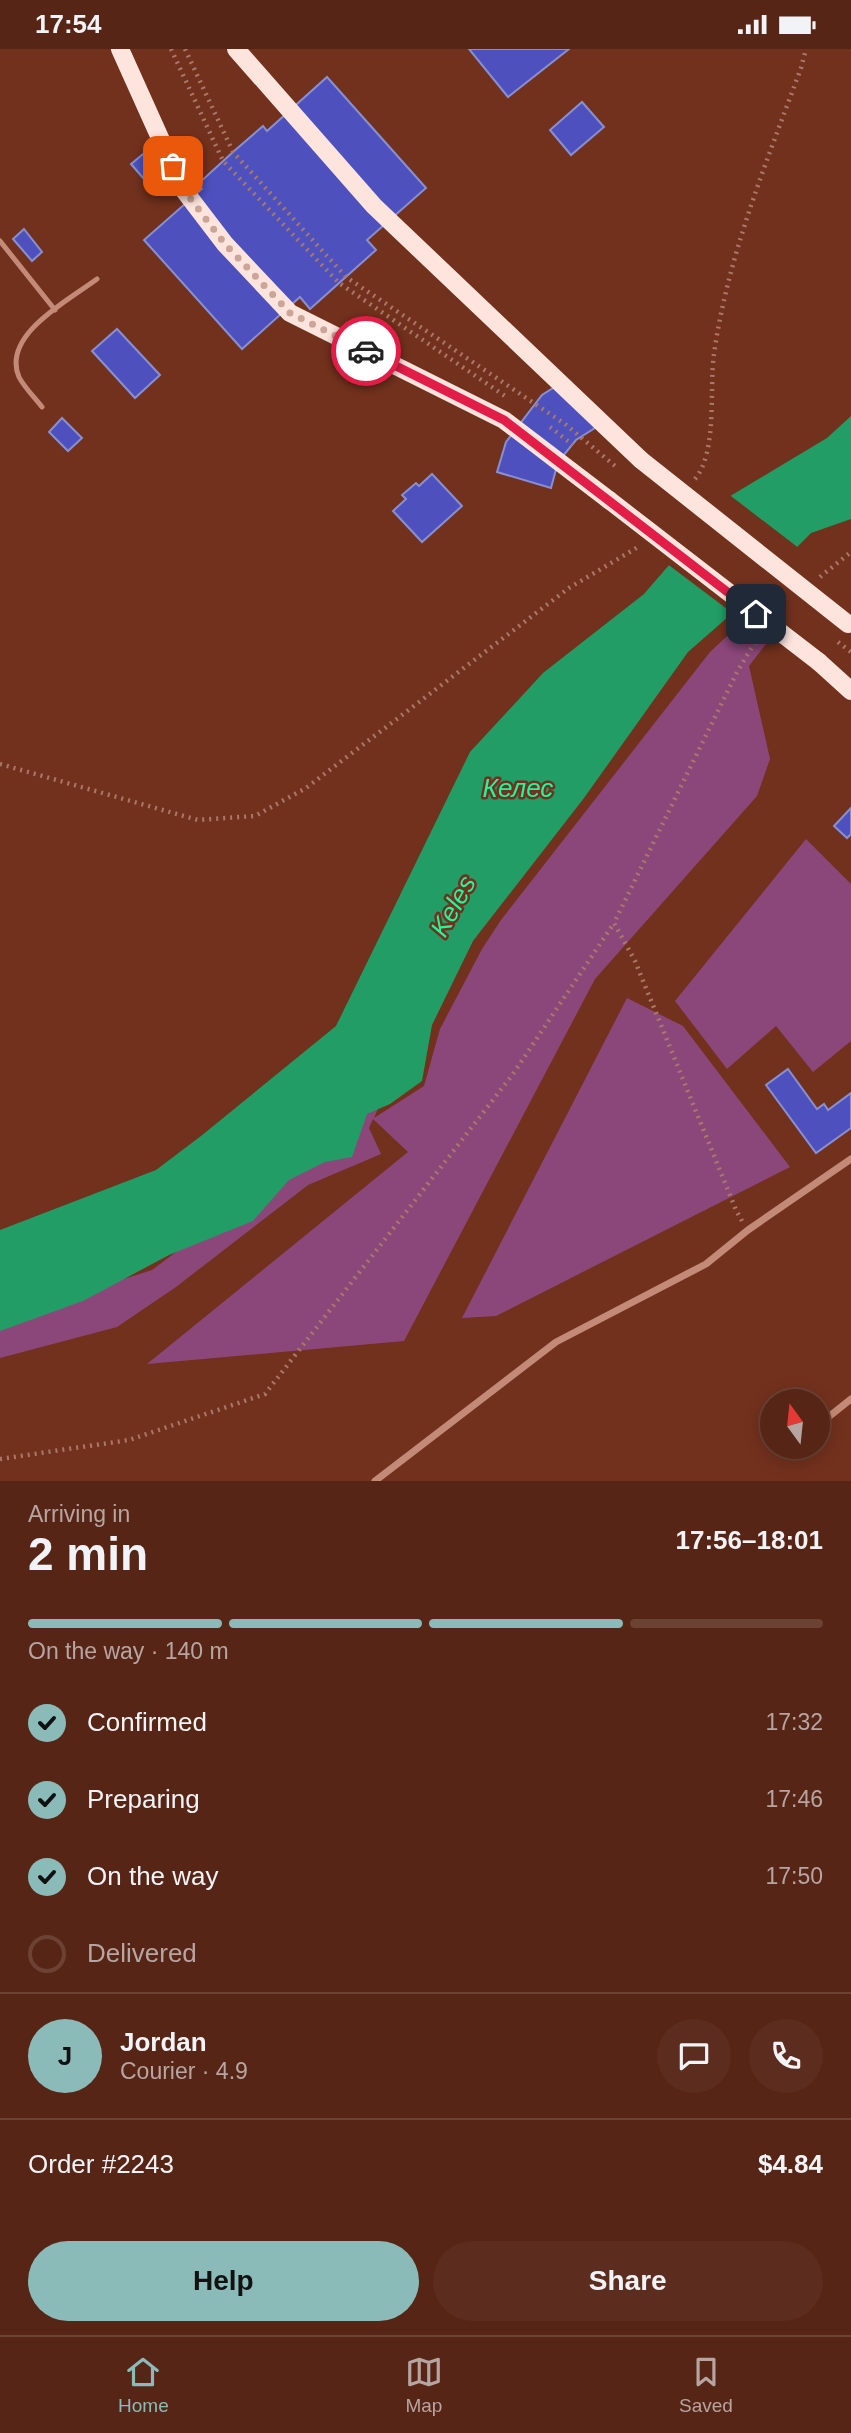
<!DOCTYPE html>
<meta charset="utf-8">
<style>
body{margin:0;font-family:Helvetica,sans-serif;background:#5c2d1f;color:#f1f3f6;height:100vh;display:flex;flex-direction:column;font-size:26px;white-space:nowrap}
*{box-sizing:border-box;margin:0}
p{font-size:23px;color:#b6a5a1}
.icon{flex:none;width:38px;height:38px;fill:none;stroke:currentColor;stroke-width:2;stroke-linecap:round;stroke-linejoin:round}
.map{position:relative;height:1432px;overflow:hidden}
.details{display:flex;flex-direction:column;background:#562516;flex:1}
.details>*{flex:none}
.needle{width:46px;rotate:345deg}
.controls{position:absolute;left:760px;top:1340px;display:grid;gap:14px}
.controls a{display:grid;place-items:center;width:70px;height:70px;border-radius:50%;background:#562516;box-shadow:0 4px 18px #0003,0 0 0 2px #6c4235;font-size:35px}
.pin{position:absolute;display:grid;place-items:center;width:60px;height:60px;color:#fff;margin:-30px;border-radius:14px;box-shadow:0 4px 10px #0006}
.courier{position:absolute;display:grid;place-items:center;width:70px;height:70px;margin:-35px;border:5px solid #e11d48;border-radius:50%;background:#fff;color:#222;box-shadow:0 2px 9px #0007}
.summary em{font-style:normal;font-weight:700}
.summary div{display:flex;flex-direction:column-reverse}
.summary{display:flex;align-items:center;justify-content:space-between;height:119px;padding:0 28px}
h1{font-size:46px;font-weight:700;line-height:52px}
.bar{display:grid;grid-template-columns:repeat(4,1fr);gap:10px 7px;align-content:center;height:84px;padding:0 28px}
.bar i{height:9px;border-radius:5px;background:#6c4235}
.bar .on{background:#8bbbb9}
.bar p{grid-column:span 4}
.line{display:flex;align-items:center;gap:18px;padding:0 28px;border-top:2px solid #6c4235}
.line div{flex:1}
.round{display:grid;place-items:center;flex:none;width:74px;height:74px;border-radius:37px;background:#5c2d1f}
ol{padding:0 28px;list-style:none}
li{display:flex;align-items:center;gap:21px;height:77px}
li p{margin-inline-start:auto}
li .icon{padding:7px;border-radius:50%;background:#8bbbb9;color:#111;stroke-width:4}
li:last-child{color:#b6a5a1}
li i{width:38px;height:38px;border:4px solid #6c4235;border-radius:50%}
.action{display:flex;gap:14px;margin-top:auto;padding:14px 28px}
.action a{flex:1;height:80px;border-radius:42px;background:#8bbbb9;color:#111;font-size:28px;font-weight:700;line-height:80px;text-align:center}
.action a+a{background:#5c2d1f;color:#f1f3f6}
.status{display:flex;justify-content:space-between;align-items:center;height:49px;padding:0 35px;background:#562516;direction:ltr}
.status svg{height:19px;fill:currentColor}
.menu{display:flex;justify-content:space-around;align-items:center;height:98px;border-top:2px solid #6c4235;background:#562516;font-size:19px;color:#b6a5a1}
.menu a{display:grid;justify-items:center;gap:4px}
.menu .on{color:#8bbbb9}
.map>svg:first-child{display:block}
.green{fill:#8b477a}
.water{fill:#229d65}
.pier{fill:#72311d}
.building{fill:#4e50be;stroke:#8890d1;stroke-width:2}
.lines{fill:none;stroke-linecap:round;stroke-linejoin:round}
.path{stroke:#a97869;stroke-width:4.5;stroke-dasharray:2 5;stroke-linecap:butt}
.service{stroke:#c48a78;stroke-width:5}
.minor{stroke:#c48a78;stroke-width:7}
.primary{stroke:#fde5de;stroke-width:18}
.primary-bridge{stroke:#fde5de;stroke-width:18}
.done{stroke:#cca599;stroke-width:7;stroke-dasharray:0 12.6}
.route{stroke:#e11d48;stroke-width:9}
.labels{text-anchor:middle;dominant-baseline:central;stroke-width:5;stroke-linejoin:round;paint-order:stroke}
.water-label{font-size:26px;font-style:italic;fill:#1ff89e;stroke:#72311d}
</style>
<div class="status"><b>17:54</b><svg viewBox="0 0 49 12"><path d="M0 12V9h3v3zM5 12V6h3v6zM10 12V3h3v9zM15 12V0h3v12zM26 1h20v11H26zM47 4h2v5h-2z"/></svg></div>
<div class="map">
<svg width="851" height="1432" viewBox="0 0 851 1432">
<rect width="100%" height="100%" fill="#72311d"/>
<path class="green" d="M740,575L766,595L749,617L770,710L757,747L595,930L404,1292L147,1315L408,1103L373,1070L369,1079L381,1105L308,1136L176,1238L117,1278L0,1309V1270L152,1221L308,1104L387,1038L374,1069L424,1037L440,980L482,900L501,871L710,603Z
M806,790L851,835V992L813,1023L776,977L727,1020L675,952Z
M627,949L683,977L790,1118L496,1267L462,1269Z"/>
<path class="water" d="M851,367V470L811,484L728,568L688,603L584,749L473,892L432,976L422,1032L390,1055L367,1065L352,1108L325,1113L289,1131L253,1172L169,1206L83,1252L0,1282V1181L156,1121L201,1087L336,977L470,703L543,624L644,545L727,449L827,389Z"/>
<path class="pier" d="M727,444L800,500L735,566L666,514Z"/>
<path class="building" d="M469,0H569L508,48Z
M327,28L426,139L367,191L376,201L310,260L300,248L242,300L144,191L202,140L198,135L233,103L263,77L267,82Z
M582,53L604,78L571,106L550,81Z
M143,105L162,125L150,137L131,115Z
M24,180L42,203L32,212L13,190Z
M117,280L160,326L135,349L92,302Z
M566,331L595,379L576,391L558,413L551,439L497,423L506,393L542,346Z
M62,369L82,389L68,402L49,383Z
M432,425L462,457L422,493L393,462L406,450L402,446L416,434L419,437Z
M851,759V785L847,789L834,777Z
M788,1020L817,1060L824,1055L828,1061L851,1044V1079L816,1104L766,1036Z"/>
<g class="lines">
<path class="path" d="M171,0L223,112L339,234L505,347
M185,0L233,103L346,228L565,375L615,417
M550,378L573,396
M695,430C718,402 709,339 714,305C728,206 767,112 801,19L806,0
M820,528L851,503
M838,593L851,603
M0,715L198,771L255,767L306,739L569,539L638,498
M742,1172L736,1161L635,912L614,874L738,621L759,587
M0,1410L129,1391L265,1345L513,1025L614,874"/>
<path class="service" d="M0,192L55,261
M42,358C35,349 24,338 19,328C1,286 69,251 97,230"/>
<path class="minor" d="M821,1374L851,1350
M375,1432L556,1293L706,1215L748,1181L851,1110"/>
<path class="primary" d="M120,0L183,140L225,195L290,264L504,371L609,451
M236,0L374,157L641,411
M819,613L851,642"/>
<path class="primary-bridge" d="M641,411L848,575
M609,451L819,613"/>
</g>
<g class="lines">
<path class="done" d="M173,117L183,140L225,195L290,264L366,302"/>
<path class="route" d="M366,302L504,371L756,565"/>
</g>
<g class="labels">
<g class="water-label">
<text x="518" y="739">Келес</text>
<text transform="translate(453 857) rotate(-61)">Keles</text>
</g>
</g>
</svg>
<div class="controls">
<a><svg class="needle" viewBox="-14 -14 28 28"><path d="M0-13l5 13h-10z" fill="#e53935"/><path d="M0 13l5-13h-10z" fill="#b6a5a1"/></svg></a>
</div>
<div class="pin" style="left:173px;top:117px;background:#ea580c"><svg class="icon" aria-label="bag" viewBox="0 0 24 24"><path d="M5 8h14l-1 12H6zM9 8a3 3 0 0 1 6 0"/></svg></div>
<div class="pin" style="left:756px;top:565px;background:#1f2937"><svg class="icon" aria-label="home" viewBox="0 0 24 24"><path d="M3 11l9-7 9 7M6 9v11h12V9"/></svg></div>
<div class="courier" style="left:366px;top:302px"><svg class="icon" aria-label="car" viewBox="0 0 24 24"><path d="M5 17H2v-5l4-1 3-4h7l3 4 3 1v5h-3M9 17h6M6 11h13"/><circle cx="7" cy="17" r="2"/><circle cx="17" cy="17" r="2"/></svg></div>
</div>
<section class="details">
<div class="summary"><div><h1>2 min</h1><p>Arriving in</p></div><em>17:56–18:01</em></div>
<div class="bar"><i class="on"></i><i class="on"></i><i class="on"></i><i></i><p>On the way · 140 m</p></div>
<ol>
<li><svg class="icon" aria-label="check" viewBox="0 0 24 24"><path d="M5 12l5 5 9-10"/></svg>Confirmed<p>17:32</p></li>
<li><svg class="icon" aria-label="check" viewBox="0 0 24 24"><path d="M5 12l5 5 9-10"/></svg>Preparing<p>17:46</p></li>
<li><svg class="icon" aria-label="check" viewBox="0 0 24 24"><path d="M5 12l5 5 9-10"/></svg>On the way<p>17:50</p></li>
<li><i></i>Delivered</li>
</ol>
<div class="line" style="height:126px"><b class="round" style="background:#8bbbb9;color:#111">J</b><div><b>Jordan</b><p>Courier · 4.9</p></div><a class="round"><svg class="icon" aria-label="chat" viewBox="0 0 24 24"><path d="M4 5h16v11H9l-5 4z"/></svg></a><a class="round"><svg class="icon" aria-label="phone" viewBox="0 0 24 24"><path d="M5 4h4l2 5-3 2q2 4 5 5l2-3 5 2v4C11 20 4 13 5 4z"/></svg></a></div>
<div class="line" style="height:91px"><div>Order #2243</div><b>$4.84</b></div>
<div class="action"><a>Help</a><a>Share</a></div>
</section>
<nav class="menu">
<a class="on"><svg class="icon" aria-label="home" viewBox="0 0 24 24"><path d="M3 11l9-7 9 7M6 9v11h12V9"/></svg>Home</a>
<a><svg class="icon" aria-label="map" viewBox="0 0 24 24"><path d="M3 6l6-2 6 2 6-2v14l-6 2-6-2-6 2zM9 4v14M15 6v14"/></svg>Map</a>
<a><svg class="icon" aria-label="saved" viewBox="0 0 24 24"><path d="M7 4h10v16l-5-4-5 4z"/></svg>Saved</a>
</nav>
